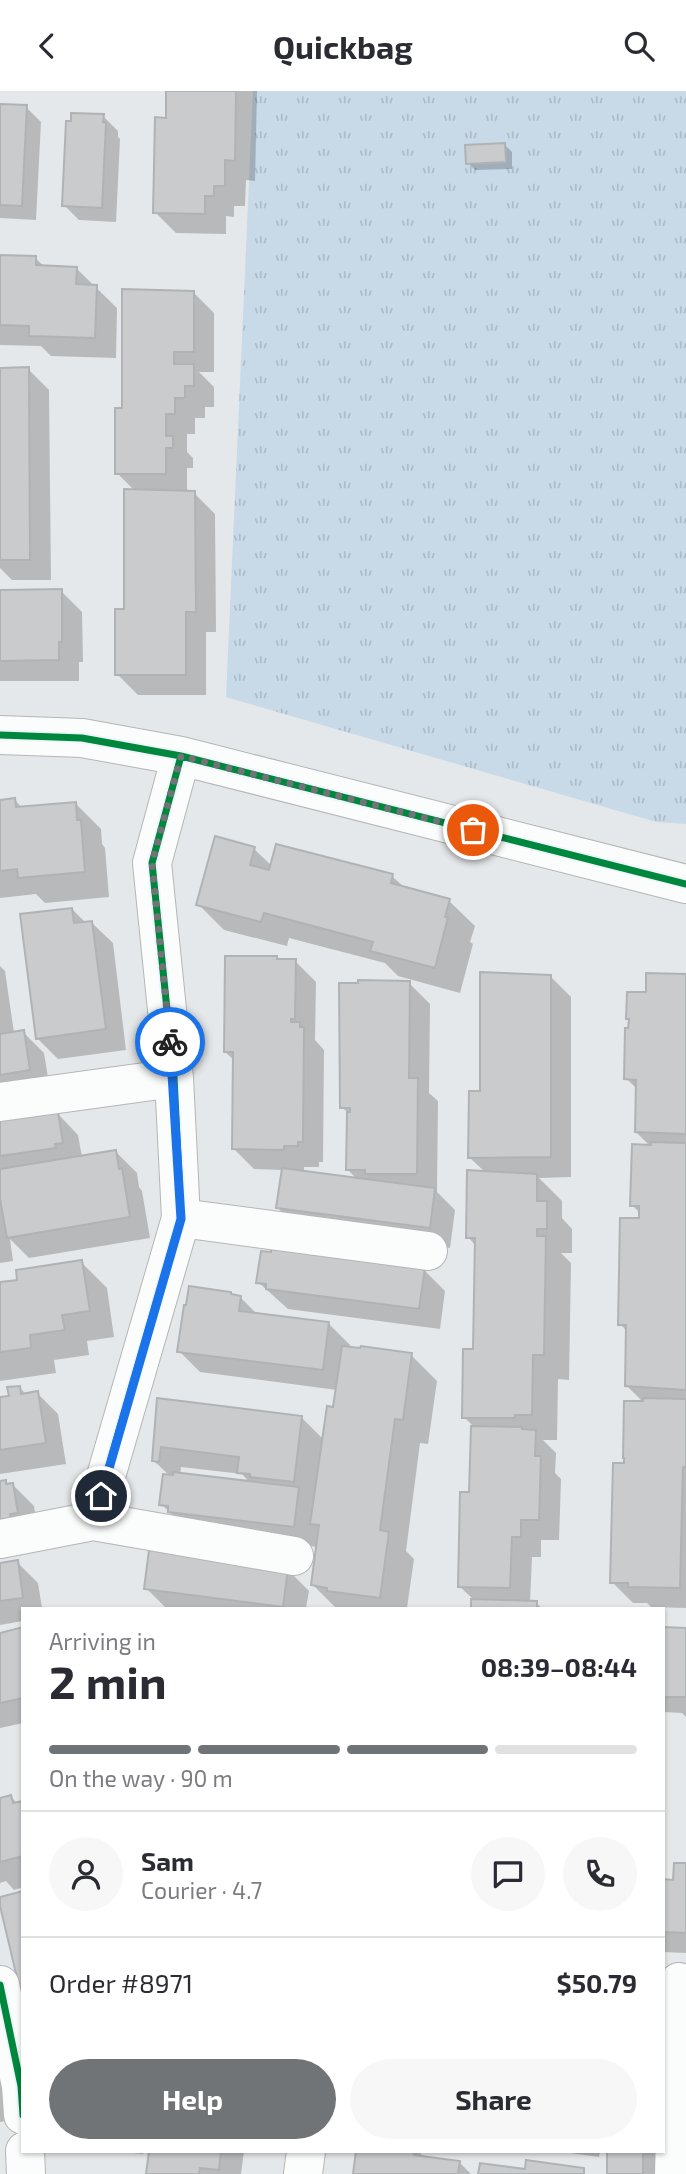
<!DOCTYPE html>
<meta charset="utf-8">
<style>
body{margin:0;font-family:"Exo 2",sans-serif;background:#f7f7f7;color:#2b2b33;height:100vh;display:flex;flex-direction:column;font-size:26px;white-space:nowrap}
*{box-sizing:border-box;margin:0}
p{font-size:23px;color:#7c7c81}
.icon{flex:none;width:38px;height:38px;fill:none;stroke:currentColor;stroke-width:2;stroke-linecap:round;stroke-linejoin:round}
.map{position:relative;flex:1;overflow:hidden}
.panel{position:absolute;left:21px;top:1516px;width:644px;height:546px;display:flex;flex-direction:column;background:#fff;border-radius:0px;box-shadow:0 2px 5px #0004}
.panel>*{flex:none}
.pin{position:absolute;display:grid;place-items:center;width:60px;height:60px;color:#fff;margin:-30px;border:4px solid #fff;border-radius:50%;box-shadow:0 2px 7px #0007}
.courier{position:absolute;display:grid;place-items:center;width:70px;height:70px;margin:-35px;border:5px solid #1a73e8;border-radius:50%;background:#fff;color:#222;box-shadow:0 2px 9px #0007}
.headline em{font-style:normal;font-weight:700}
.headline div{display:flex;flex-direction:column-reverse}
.headline{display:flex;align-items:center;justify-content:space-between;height:119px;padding:0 28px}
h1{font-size:46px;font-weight:700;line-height:52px}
.bar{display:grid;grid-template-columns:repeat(4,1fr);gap:10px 7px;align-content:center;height:84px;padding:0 28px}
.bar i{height:9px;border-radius:5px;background:#e1e1e2}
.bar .active{background:#717476}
.bar p{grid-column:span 4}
.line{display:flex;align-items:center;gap:18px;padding:0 28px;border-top:2px solid #e1e1e2}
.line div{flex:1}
.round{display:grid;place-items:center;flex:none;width:74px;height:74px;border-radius:37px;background:#f7f7f7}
.cta{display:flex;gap:14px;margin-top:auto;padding:14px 28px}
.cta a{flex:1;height:80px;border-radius:42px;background:#717476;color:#fff;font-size:28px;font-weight:700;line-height:80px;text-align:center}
.cta a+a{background:#f7f7f7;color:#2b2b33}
header{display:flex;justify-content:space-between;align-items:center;height:91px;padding:0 28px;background:#fff;font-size:32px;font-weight:700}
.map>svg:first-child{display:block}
.grass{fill:url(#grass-tufts)}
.shadow{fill:#0003;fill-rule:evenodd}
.building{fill:#c9cbcd;stroke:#b0b3b5;stroke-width:2}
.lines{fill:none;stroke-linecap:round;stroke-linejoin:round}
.minor-casing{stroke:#b4b6b7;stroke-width:40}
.minor{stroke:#fbfcfc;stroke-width:38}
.cycleway-casing{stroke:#eff6fb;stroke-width:11}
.cycleway{stroke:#00873e;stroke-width:7}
.done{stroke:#717476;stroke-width:7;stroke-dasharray:0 12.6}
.route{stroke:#1a73e8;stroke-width:9}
</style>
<header><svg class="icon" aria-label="back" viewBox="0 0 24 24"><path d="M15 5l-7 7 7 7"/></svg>Quickbag<svg class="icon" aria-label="search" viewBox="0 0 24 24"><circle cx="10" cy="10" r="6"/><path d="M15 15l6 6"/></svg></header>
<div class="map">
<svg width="686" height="2083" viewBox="0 0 686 2083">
<defs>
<pattern id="grass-tufts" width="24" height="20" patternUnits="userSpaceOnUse" patternTransform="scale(1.75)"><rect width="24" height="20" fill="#c8dae8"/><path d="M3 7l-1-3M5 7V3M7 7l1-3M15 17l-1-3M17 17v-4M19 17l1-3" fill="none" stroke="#acbcc8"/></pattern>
</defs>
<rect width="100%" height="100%" fill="#e5e8ea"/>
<path class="grass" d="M253,0H686V733L656,731L226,606Z"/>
<path class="shadow" d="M168,0H257L255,90L246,89L245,115H234V126L226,125V143L176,142L155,121L168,28Z
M0,14L26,16L41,31L36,129L0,127Z
M103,25L118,40V46L120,48L116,131L79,129L64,114Z
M505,54L512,61V78L475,79L468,72Z
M0,166L35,167L45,176L76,177L117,217L116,267L51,265L41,255L0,254Z
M193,201L214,222V281H199L214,296V316H205V327H195V343H187V361L193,367V377H187V402H194L215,423L216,541H206V604H138L117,583L126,520L135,400L117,382L124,319Z
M0,278H28L49,299L51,489H12L0,477Z
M61,500L82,521L83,571H79V590H0V501Z
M15,709L22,717L75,712L101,738L102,753L105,757L109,806L45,812L36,803L0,807V710Z
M254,758L272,775L392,785L406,798L449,810L475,835L470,851L473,853L460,902L398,885L385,872L289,847L287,855L224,839L198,813Z
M72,818L86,832H92L113,852L126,959L58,968L37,947Z
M277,867L280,870H295L316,891L315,949L324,959L323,1071H319V1076H304V1082L358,1089L347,1078L348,1022L342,1016L409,892L430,913L429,1002L438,1010L437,1101L455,1119L450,1157L299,1138L278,1117L283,1079L254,1078L233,1057L235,970L225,961Z
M0,875L5,880L14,942L23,941L44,962L50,999L0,1008Z
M550,885L571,906V1086L539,1087L562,1110V1127L572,1138V1162H561L571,1172L569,1289L558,1288L557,1349H543L556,1362L555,1382L561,1388L559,1449H541V1466H532L530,1512H536L542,1517H473V1508L459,1495L470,1403L473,1335L464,1326L475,1260L476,1155L468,1146L485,1081L470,1067L481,1002Z
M686,885V1517L651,1516L647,1512H633L612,1491L626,1374L644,1312L627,1295L628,1241L620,1233L641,1129V1123L632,1114L650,1055L636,1041L637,998L626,987L630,930L628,928L648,903Z
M58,1023L78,1044L82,1066L116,1061L137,1082L139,1096L142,1100L150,1147L29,1167L10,1148L13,1170L0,1172V1028Z
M272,1163L424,1179L445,1200L440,1238L288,1218L258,1191Z
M81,1171L107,1197L114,1246L87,1250L89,1264L54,1269L56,1282L0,1290V1193L19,1190Z
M233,1205L240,1206L258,1224L329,1233L350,1254L349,1258L411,1264L437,1290L428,1353L420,1352L406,1460L414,1468L407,1517H336L313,1494L318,1456L191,1441L161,1413L170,1385L153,1369L155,1356L301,1326L324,1349L335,1318L337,1299L200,1281L179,1260ZM181,1376L242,1383L250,1392L180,1384Z
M20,1297L27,1304L37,1302L58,1323L66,1373L0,1383V1308L11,1306Z
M5,1391L9,1394H13L34,1415L38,1442L0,1453V1392Z
M17,1471L38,1492L42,1517H23V1530L0,1534V1474Z
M288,1479L309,1500L306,1517H166L146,1497Z
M23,1538V1632L0,1637V1543Z
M663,1538L686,1539V1626L682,1622L663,1621Z
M11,1706L18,1713L23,1712V1796L14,1799L6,1790L0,1792V1717Z
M686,1774V1862L663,1861V1790L675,1791Z
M0,1986L10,2029L0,2031Z
M115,2060H144L143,2063Z
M151,2060H244L241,2083H148Z
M359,2060H418L425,2067L459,2071L471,2083H356Z
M556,2060H600L599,2066Z
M610,2060H658L657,2083H610Z"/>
<path class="building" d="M166,0H236L235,70L225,69V95H214V105H205V123L153,122L155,26L166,27Z
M0,13L27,14L22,115L0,114Z
M71,22L104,23L103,31L106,32L102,117L62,115L66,30H71Z
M505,52L506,71L466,73L465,54Z
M0,164L36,165V174L77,176L76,193L97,194L95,247L29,245V235L0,234Z
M122,198L194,200V261H174V273H194V295H185V307H175V323H166V345H173V357H166V383H115V317H122Z
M29,276L30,469H0V277Z
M124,398L195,400L196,521H186V584H115V518H124Z
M62,498V551H59V569L0,570V499Z
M15,707L16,716L76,711L77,729H81L85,781L18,787L17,778L0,780V709Z
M215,745L255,756L250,774L269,779L276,753L393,783L391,792L450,808L445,826H448L435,877L370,860L373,851L264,822L261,831L196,814Z
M72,817L74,832L92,830L106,938L36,948L20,823Z
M225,865H277V868H296L295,928H291V931H300V936H304L303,1051H298V1055H284V1059L232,1058L233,961H224Z
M480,881L551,884V1066L468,1067L469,1000H480Z
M646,882L686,883V1043L635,1041L636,989L624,988L625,937H628L629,928H626L627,901H646Z
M358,889L410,890L409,987H418L417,1083H365V1079H346L347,1021H350V1017H340L339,892H358Z
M24,939L30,979L0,984V943Z
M58,1021L63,1052L55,1053L56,1057L0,1065V1026Z
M651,1051L686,1052V1299L625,1295L626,1234H618L620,1127H639V1115H630L632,1053L651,1054Z
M116,1059L119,1078L122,1077L130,1126L7,1147L0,1108V1078Z
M282,1077L435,1097L430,1137L276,1117Z
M467,1079L537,1083V1110H547V1138H537V1145H546L544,1264H533L532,1324H515V1327H462L463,1258H473L475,1147H466Z
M271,1158L425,1177L419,1218L266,1198V1193L256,1192L261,1160L271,1161Z
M82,1169L90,1220L62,1224L65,1239L30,1244L31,1257L0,1261V1191L17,1189L16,1179Z
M189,1195L231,1201V1203L241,1205L239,1220L329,1231L323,1279L177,1261L184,1214H186Z
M342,1255L360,1257L361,1255L412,1262L403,1329L395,1328L380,1439L389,1441L380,1507L327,1500V1497L311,1494L319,1434L310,1433L327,1315L333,1316Z
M20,1295L21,1303L38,1300L46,1352L0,1359V1306L9,1305L7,1296Z
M157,1307L302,1325L294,1391L250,1386V1383L237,1382L239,1366L161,1356L159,1371L152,1370Z
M643,1307L686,1308V1376H683L680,1497L628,1496V1492H610L613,1372H624V1367H623L624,1310H643Z
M471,1335L522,1336V1338L536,1339L535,1365H541L539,1429H521V1446H512L510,1497L458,1496L460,1401H469Z
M173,1381L299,1396L294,1436L168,1421V1415L159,1414L163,1383L173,1384Z
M6,1389V1393L13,1392L18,1422L10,1423L11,1427L0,1429V1390Z
M149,1459L288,1477L283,1516L144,1498Z
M18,1469L23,1507L0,1510V1472Z
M471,1508L537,1510V1517H471Z
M23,1536V1607L0,1612V1542Z
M663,1536L686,1537V1606H663Z
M11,1704L13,1712L23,1710V1765L0,1771V1707Z
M674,1772H686V1842L663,1841V1788L673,1789Z
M23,1800V1912L0,1815V1806Z
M149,2060H221L219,2079L200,2077L199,2083H146Z
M356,2060H414V2064L460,2070L458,2083H353Z
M607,2060H643V2083H607Z
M526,2069L584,2077V2083H478L480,2072L525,2078Z"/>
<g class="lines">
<defs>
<path id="minor" d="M0,644L82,647L181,665L686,793
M0,1011L174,987
M181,1127L428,1160
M93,1430L181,1127L174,987L152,772L181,665
M0,1448L93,1430L294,1465
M0,1894L21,1995L23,2024
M25,2060L26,2083
M303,2083L306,2060
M674,2083L679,1891"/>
</defs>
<use href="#minor" class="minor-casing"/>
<use href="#minor" class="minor"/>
<defs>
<path id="cycleway" d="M0,644L82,647L181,665L686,793
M93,1430L181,1127L174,987L152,772L181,665
M0,1894L21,1995L23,2024"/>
</defs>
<use href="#cycleway" class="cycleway-casing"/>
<use href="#cycleway" class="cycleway"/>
</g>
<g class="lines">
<path class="done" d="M170,951L152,772L181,665L473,739"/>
<path class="route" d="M101,1405L181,1128L170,951"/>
</g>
</svg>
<div class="pin" style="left:473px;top:739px;background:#ea580c"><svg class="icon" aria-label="bag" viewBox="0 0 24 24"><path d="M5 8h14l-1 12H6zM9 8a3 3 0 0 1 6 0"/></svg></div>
<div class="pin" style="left:101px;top:1405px;background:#1f2937"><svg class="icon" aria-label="home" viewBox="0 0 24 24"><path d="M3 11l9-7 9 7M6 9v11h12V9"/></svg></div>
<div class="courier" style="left:170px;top:951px"><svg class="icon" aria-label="bike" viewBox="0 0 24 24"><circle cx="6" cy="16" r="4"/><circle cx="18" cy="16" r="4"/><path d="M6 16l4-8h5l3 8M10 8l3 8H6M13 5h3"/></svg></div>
<section class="panel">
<div class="headline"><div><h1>2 min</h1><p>Arriving in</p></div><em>08:39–08:44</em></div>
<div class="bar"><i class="active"></i><i class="active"></i><i class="active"></i><i></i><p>On the way · 90 m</p></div>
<div class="line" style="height:126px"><a class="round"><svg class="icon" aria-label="person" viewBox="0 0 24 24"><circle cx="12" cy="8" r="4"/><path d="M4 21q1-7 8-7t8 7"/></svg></a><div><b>Sam</b><p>Courier · 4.7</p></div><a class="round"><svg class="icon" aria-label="chat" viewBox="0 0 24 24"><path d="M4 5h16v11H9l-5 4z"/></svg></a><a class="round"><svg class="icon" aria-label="phone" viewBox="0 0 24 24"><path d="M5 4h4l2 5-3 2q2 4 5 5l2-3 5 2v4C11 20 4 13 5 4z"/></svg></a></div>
<div class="line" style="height:91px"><div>Order #8971</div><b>$50.79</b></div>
<div class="cta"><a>Help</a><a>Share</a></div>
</section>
</div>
